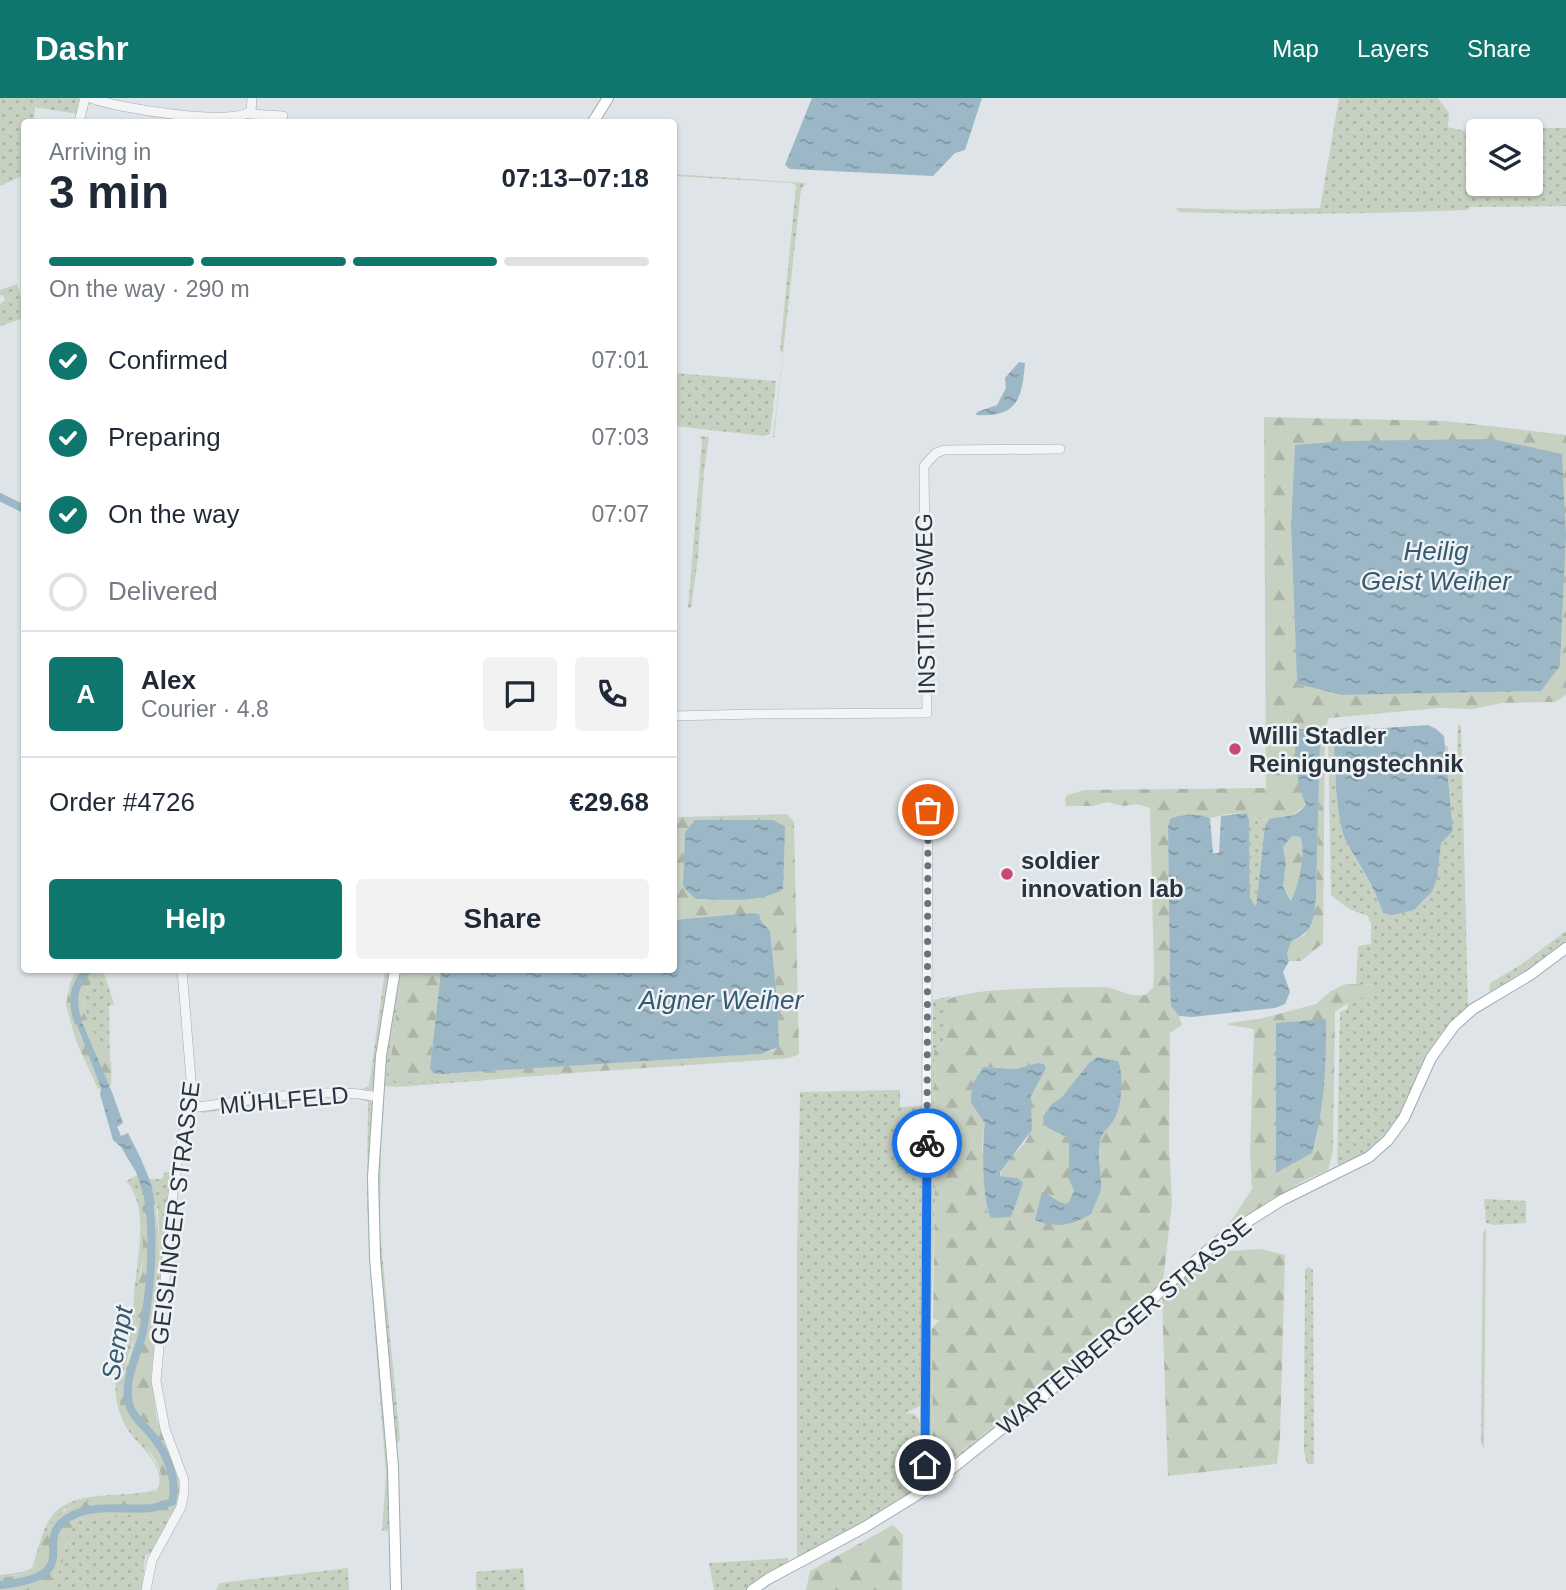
<!DOCTYPE html>
<meta charset="utf-8">
<style>
body{margin:0;font-family:Helvetica,sans-serif;background:#f2f2f3;color:#1f2937;height:100vh;display:flex;flex-direction:column;font-size:26px;white-space:nowrap}
*{box-sizing:border-box;margin:0}
p{font-size:23px;color:#747a83}
.icon{flex:none;width:38px;height:38px;fill:none;stroke:currentColor;stroke-width:2;stroke-linecap:round;stroke-linejoin:round}
.map{position:relative;flex:1;overflow:hidden}
.panel{position:absolute;left:21px;top:21px;width:656px;height:854px;display:flex;flex-direction:column;background:#fff;border-radius:7px;box-shadow:0 2px 5px #0004}
.panel>*{flex:none}
.fabs{position:absolute;left:1466px;top:21px;display:grid;gap:14px}
.fabs a{display:grid;place-items:center;width:77px;height:77px;border-radius:7px;background:#fff;box-shadow:0 2px 5px #0004;font-size:35px}
.pin{position:absolute;display:grid;place-items:center;width:60px;height:60px;color:#fff;margin:-30px;border:4px solid #fff;border-radius:50%;box-shadow:0 2px 7px #0007}
.courier{position:absolute;display:grid;place-items:center;width:70px;height:70px;margin:-35px;border:5px solid #1a73e8;border-radius:50%;background:#fff;color:#222;box-shadow:0 2px 9px #0007}
.head em{font-style:normal;font-weight:700}
.head div{display:flex;flex-direction:column-reverse}
.head{display:flex;align-items:center;justify-content:space-between;height:119px;padding:0 28px}
h1{font-size:46px;font-weight:700;line-height:52px}
.bar{display:grid;grid-template-columns:repeat(4,1fr);gap:10px 7px;align-content:center;height:84px;padding:0 28px}
.bar i{height:9px;border-radius:5px;background:#e0e1e3}
.bar .active{background:#0f766e}
.bar p{grid-column:span 4}
.line{display:flex;align-items:center;gap:18px;padding:0 28px;border-top:2px solid #e0e1e3}
.line div{flex:1}
.round{display:grid;place-items:center;flex:none;width:74px;height:74px;border-radius:7px;background:#f2f2f3}
ol{padding:0 28px;list-style:none}
li{display:flex;align-items:center;gap:21px;height:77px}
li p{margin-inline-start:auto}
li .icon{padding:7px;border-radius:50%;background:#0f766e;color:#fff;stroke-width:4}
li:last-child{color:#747a83}
li i{width:38px;height:38px;border:4px solid #e0e1e3;border-radius:50%}
.action{display:flex;gap:14px;margin-top:auto;padding:14px 28px}
.action a{flex:1;height:80px;border-radius:7px;background:#0f766e;color:#fff;font-size:28px;font-weight:700;line-height:80px;text-align:center}
.action a+a{background:#f2f2f3;color:#1f2937}
header{display:flex;align-items:center;gap:42px;box-sizing:border-box;height:98px;padding:0 35px;background:#0f766e;color:#fff}
header strong{font-size:33px}
nav{display:flex;gap:38px;margin-inline-start:auto;font-size:24px}
.map>svg:first-child{display:block}
.grass{fill:url(#grass-dots);fill-rule:evenodd}
.forest{fill:url(#forest-firs);fill-rule:evenodd}
.water{fill:url(#water-ripples);fill-rule:evenodd}
.lines{fill:none;stroke-linecap:round;stroke-linejoin:round}
.canal{stroke:#9cb7c6;stroke-width:8}
.minor-casing{stroke:#a5acb2;stroke-width:10}
.major-casing{stroke:#9faab3;stroke-width:12}
.minor{stroke:#f2f4f6;stroke-width:9}
.major{stroke:#fff;stroke-width:10}
.done{stroke:#69727a;stroke-width:7;stroke-dasharray:0 12.6}
.route{stroke:#1a73e8;stroke-width:9}
.poi-dot{fill:#c64a71;stroke:#eef2f5;stroke-width:2.5}
.labels{text-anchor:middle;dominant-baseline:central;stroke-width:5;stroke-linejoin:round;paint-order:stroke}
.street-label{font-size:24px;fill:#29343e;stroke:#eef2f5}
.poi-label{font-size:24px;font-weight:bold;fill:#29343e;stroke:#eef2f5;text-anchor:start}
.water-label{font-size:26px;font-style:italic;fill:#35596f;stroke:#eef2f5}
</style>
<header>
<strong>Dashr</strong>
<nav><a>Map</a><a>Layers</a><a>Share</a></nav>
</header>
<div class="map">
<svg width="1566" height="1492" viewBox="0 0 1566 1492">
<defs>
<pattern id="grass-dots" width="8" height="8" patternUnits="userSpaceOnUse" patternTransform="scale(1.75)"><rect width="8" height="8" fill="#c7d1c1"/><path d="M2 2h.1M6 6h.1" fill="none" stroke="#abb4a7" stroke-width="1.8" stroke-linecap="round"/></pattern>
<pattern id="forest-firs" width="22" height="20" patternUnits="userSpaceOnUse" patternTransform="scale(1.75)"><rect width="22" height="20" fill="#c7d1c1"/><path d="M5 1l3.5 6h-7zM16 11l3.5 6h-7z" fill="#abb4a7"/></pattern>
<pattern id="water-ripples" width="26" height="14" patternUnits="userSpaceOnUse" patternTransform="scale(1.75)"><rect width="26" height="14" fill="#9cb7c6"/><path d="M2 4q2-2 4 0t4 0M15 11q2-2 4 0t4 0" fill="none" stroke="#7f96a2"/></pattern>
</defs>
<rect width="100%" height="100%" fill="#dfe4e8"/>
<path class="grass" d="M0,0H79L77,16L35,9L34,24H24V77L0,88Z
M1339,0H1438L1449,15L1448,29L1473,35L1478,32L1520,33L1528,30H1566V108L1470,109L1468,112C1372,116 1275,117 1179,114L1176,110L1246,112L1320,110ZM1531,33V86H1479V33Z
M674,76L806,85L801,92L800,100L774,338L776,339H773L783,254L780,253L796,88L793,85L674,78Z
M17,186L24,209V220L0,228V206L5,202L4,198L0,197V192Z
M674,275L776,283L770,336L764,338L674,328Z
M699,338L709,339L704,372L698,460L691,510H688L700,368L702,342Z
M1458,626L1461,628L1468,909L1442,934L1432,949L1398,1022L1371,1051L1341,1069L1338,1067L1337,1063L1340,914L1347,911L1348,905L1373,887L1356,886L1358,848L1371,846V826L1368,818L1349,811L1331,797L1328,640C1336,627 1355,629 1368,628L1372,631L1354,632L1334,646C1335,669 1336,723 1346,743C1358,767 1375,789 1383,815L1422,805L1432,794L1441,745L1453,732L1445,648L1448,649L1449,660L1453,664L1457,657Z
M1269,721L1265,728L1256,810L1250,800L1249,722Z
M1566,833V843L1564,845L1533,869L1489,894L1490,885L1522,866Z
M103,872L114,906L109,908L110,964C99,945 76,916 86,893C90,884 97,879 103,872Z
M385,872H391L374,992L322,991H362L369,988Z
M399,872H402L388,984H439L600,973L398,989L383,988L384,962Z
M952,898L947,903C948,915 944,925 948,936L940,949L934,952L935,1100L931,1222L929,1185L933,902Z
M900,992V1009L924,1008L920,1308L905,1315L915,1316L919,1322C921,1335 924,1375 918,1387C909,1404 819,1449 797,1459V1156L800,994Z
M330,997L370,1001L372,1004L370,1056L389,1372L388,1417L390,1432L382,1433L386,1378L370,1172L367,1104L368,1004C336,989 241,1010 203,1015V1011Z
M384,1005L381,1042L380,1133L400,1342L396,1347L383,1206L377,1099L382,1010Z
M172,1073L154,1251L151,1226L160,1155L158,1112L148,1081H162L164,1075Z
M138,1077L147,1105L143,1108V1159L135,1204L134,1238L123,1277L130,1330L139,1338L157,1367L163,1382L161,1390L151,1397L91,1403L64,1411L32,1473L20,1477L0,1479V1477L22,1474L32,1470C37,1456 40,1441 46,1428C65,1386 123,1403 158,1391C166,1366 139,1349 128,1332C118,1317 114,1298 116,1280C118,1265 127,1250 130,1234C133,1222 133,1210 134,1197C136,1165 151,1109 126,1083Z
M1484,1101L1526,1103V1125L1495,1127L1486,1125Z
M1486,1131L1484,1350L1481,1345V1334L1483,1135Z
M1308,1169L1313,1172L1314,1366H1307L1304,1353L1305,1172Z
M932,1231L933,1370H940L1104,1244L934,1378L928,1374L929,1232Z
M126,1416L153,1421L168,1420L170,1424L150,1455L145,1458L142,1492H44L62,1469L67,1439L78,1422Z
M788,1460V1465L747,1492H714L709,1465Z
M348,1470L349,1492H216L220,1485Z
M523,1470L525,1492H476V1474Z"/>
<path class="forest" d="M1264,319L1446,323L1566,337V597L1555,604L1501,605L1474,611L1439,610L1329,620L1325,631L1323,845L1301,863H1289L1287,855L1291,844L1305,837L1316,800L1320,644L1318,635L1306,705C1294,723 1269,720 1249,722L1247,715L1228,716L1210,720L1205,718L1170,721L1168,729L1170,891L1171,908L1179,918L1182,927L1170,935L1169,1046L1172,1105L1163,1184L1103,1243L940,1370H933L932,1231L939,1222L933,1221L935,1100L934,952L940,949L948,936C944,925 948,915 947,903C961,888 1078,890 1105,889C1122,892 1127,899 1145,897L1153,890L1154,872L1150,710L1137,706L1123,708L1107,704L1093,708H1066L1065,702L1067,697L1085,692L1266,690ZM1295,347L1566,438L1560,568L1541,593L1342,597L1297,586L1291,426ZM1097,959L1118,963L1115,1021C1091,1047 1102,1058 1101,1089C1101,1097 1094,1106 1092,1115L1035,1122L1049,1096L1061,1106H1068L1074,1092L1070,1082L1069,1040L1048,1030L1043,1019C1050,1011 1057,1005 1063,998C1075,986 1083,968 1097,959ZM1037,965C1035,976 1032,987 1031,998C1030,1012 1034,1024 1029,1037C1023,1053 1003,1060 1000,1078L1017,1080L991,1120L987,1112L984,1089L985,1072L982,1046L985,1025L971,997L973,985L983,969L1016,971Z
M787,716L794,724L799,956L790,960L765,962L439,984H388L402,872H441L430,970L441,976L772,953L779,948L778,909L770,833L752,816L674,822L676,722L679,719Z
M1292,738L1301,739C1307,750 1298,791 1292,803L1283,789L1286,765L1283,749Z
M77,872H102C97,880 90,884 86,893C74,921 105,941 111,965C112,972 111,980 111,987L98,991L76,943L66,907L70,885Z
M1345,886L1373,887L1380,893L1348,905L1335,914L1333,1053L1328,1072L1302,1084L1225,1132L1252,1091L1250,1054L1254,931L1228,927L1229,925L1263,920L1316,906L1331,893Z
M155,1099L160,1155L151,1226L154,1251L151,1278L157,1322L179,1378L180,1406L168,1420L153,1421L126,1416L78,1422L67,1439L62,1469L44,1492H0V1479C12,1478 26,1479 35,1469C46,1409 73,1402 130,1397C142,1396 152,1399 161,1390C168,1355 122,1337 120,1305C118,1281 133,1260 134,1237C135,1226 134,1215 135,1204C137,1188 143,1173 143,1156C143,1140 142,1124 143,1108Z
M1261,1151L1285,1157L1280,1340L1277,1366L1168,1378L1162,1200L1201,1162L1230,1153Z
M893,1427L903,1437L902,1492H806L810,1473Z"/>
<path class="water" d="M812,0H982L965,52L955,55L933,78L790,71L785,67Z
M1019,264L1025,265C1022,301 1017,320 976,317L977,314L997,307L1006,290L1005,280Z
M1492,341L1562,356L1566,438L1560,568L1541,593L1342,597L1297,586L1291,426L1295,347L1347,343Z
M1428,627L1436,631L1444,638L1453,733L1441,745L1437,780L1432,794L1414,812L1392,817L1383,815C1375,789 1359,767 1346,743C1336,723 1335,669 1334,646L1354,632Z
M1298,631H1311L1318,635L1320,644L1316,800C1313,824 1314,832 1291,844L1287,855L1289,863L1283,874L1290,894L1285,906L1275,910L1192,919L1179,918L1171,908L1170,891L1168,729L1170,721C1180,716 1199,715 1210,720L1213,755H1219L1221,718L1247,715L1249,722L1250,800L1256,809L1265,728L1269,721C1285,717 1296,721 1306,706C1297,690 1291,648 1298,631ZM1292,738L1300,739C1307,750 1298,791 1291,803L1283,789L1286,765L1283,749Z
M695,722H773L785,728L783,791C759,806 724,801 696,801L687,793L683,787L685,734Z
M752,815L759,816L761,823L770,833L778,909L779,949L761,956L739,957L441,976L433,975L430,970L441,872H674V822Z
M78,915L112,994L123,1025L117,1029L121,1038L128,1035C139,1057 153,1082 155,1107H147L136,1074L121,1049L113,1042L100,996L101,990L73,916Z
M1326,921C1326,969 1325,1008 1312,1055L1276,1075V925Z
M1097,959L1118,963C1124,976 1122,1009 1114,1022C1109,1030 1101,1035 1100,1045C1097,1060 1102,1075 1101,1089C1101,1097 1094,1106 1092,1115C1075,1127 1055,1131 1035,1122L1042,1094C1052,1097 1057,1105 1068,1106L1074,1092L1069,1082V1040L1048,1030L1044,1026L1043,1019L1051,1007L1062,999L1089,965Z
M1037,965L1044,966L1046,970L1031,998L1032,1032L1000,1074V1078L1017,1080L1023,1085L1011,1119L991,1120C982,1106 982,1043 985,1025L971,1005V997L973,985L983,969L1016,971Z"/>
<g class="lines">
<path class="canal" d="M0,399L24,411
M78,923C71,903 73,887 88,872
M0,1487C87,1478 32,1445 66,1421C91,1404 123,1413 151,1410C158,1409 165,1406 172,1404C178,1380 166,1353 150,1335C140,1323 130,1317 128,1300C125,1279 139,1254 143,1233C151,1188 155,1143 148,1099"/>
<defs>
<path id="minor" d="M91,0C116,10 232,29 251,13L252,0
M248,16L283,18
M79,24L85,0
M757,616L927,615L924,368L936,355L944,352L1060,351
M674,618L755,616
M190,1010C245,1004 324,987 377,999
M925,1392L928,690
M146,1492L152,1462L181,1409L184,1394V1382L165,1331L156,1283L172,1104L177,1065L192,994L182,872"/>
<path id="major" d="M593,24L608,0
M395,872L381,958L373,1079L375,1160L393,1369L396,1492
M752,1492L768,1481L865,1429L925,1392L1092,1259L1167,1187L1226,1137L1282,1102L1369,1059L1388,1042L1404,1020L1431,960L1454,928L1473,911L1530,877L1566,850"/>
</defs>
<use href="#minor" class="minor-casing"/>
<use href="#major" class="major-casing"/>
<use href="#minor" class="minor"/>
<use href="#major" class="major"/>
</g>
<g class="lines">
<path class="done" d="M927,1045L928,712"/>
<path class="route" d="M925,1367L927,1045"/>
</g>
<g class="poi-dot">
<circle cx="1235" cy="651" r="7"/>
<circle cx="1007" cy="776" r="7"/>
</g>
<g class="labels">
<g class="street-label">
<text transform="translate(925 506) rotate(-91)">INSTITUTSWEG</text>
<text transform="translate(284 1002) rotate(-5)">MÜHLFELD</text>
<text transform="translate(175 1115) rotate(-83)">GEISLINGER STRASSE</text>
<text transform="translate(1124 1228) rotate(-40)">WARTENBERGER STRASSE</text>
</g>
<g class="poi-label">
<text x="1249" y="637">Willi Stadler<tspan x="1249" dy="28">Reinigungstechnik</tspan></text>
<text x="1021" y="762">soldier<tspan x="1021" dy="28">innovation lab</tspan></text>
</g>
<g class="water-label">
<text x="1436" y="453">Heilig<tspan x="1436" dy="30">Geist Weiher</tspan></text>
<text x="721" y="902">Aigner Weiher</text>
<text transform="translate(117 1245) rotate(-79)">Sempt</text>
</g>
</g>
</svg>
<div class="fabs">
<a><svg class="icon" aria-label="layers" viewBox="0 0 24 24"><path d="M12 4l9 5-9 5-9-5zM3 14l9 5 9-5"/></svg></a>
</div>
<div class="pin" style="left:928px;top:712px;background:#ea580c"><svg class="icon" aria-label="bag" viewBox="0 0 24 24"><path d="M5 8h14l-1 12H6zM9 8a3 3 0 0 1 6 0"/></svg></div>
<div class="pin" style="left:925px;top:1367px;background:#1f2937"><svg class="icon" aria-label="home" viewBox="0 0 24 24"><path d="M3 11l9-7 9 7M6 9v11h12V9"/></svg></div>
<div class="courier" style="left:927px;top:1045px"><svg class="icon" aria-label="bike" viewBox="0 0 24 24"><circle cx="6" cy="16" r="4"/><circle cx="18" cy="16" r="4"/><path d="M6 16l4-8h5l3 8M10 8l3 8H6M13 5h3"/></svg></div>
<section class="panel">
<div class="head"><div><h1>3 min</h1><p>Arriving in</p></div><em>07:13–07:18</em></div>
<div class="bar"><i class="active"></i><i class="active"></i><i class="active"></i><i></i><p>On the way · 290 m</p></div>
<ol>
<li><svg class="icon" aria-label="check" viewBox="0 0 24 24"><path d="M5 12l5 5 9-10"/></svg>Confirmed<p>07:01</p></li>
<li><svg class="icon" aria-label="check" viewBox="0 0 24 24"><path d="M5 12l5 5 9-10"/></svg>Preparing<p>07:03</p></li>
<li><svg class="icon" aria-label="check" viewBox="0 0 24 24"><path d="M5 12l5 5 9-10"/></svg>On the way<p>07:07</p></li>
<li><i></i>Delivered</li>
</ol>
<div class="line" style="height:126px"><b class="round" style="background:#0f766e;color:#fff">A</b><div><b>Alex</b><p>Courier · 4.8</p></div><a class="round"><svg class="icon" aria-label="chat" viewBox="0 0 24 24"><path d="M4 5h16v11H9l-5 4z"/></svg></a><a class="round"><svg class="icon" aria-label="phone" viewBox="0 0 24 24"><path d="M5 4h4l2 5-3 2q2 4 5 5l2-3 5 2v4C11 20 4 13 5 4z"/></svg></a></div>
<div class="line" style="height:91px"><div>Order #4726</div><b>€29.68</b></div>
<div class="action"><a>Help</a><a>Share</a></div>
</section>
</div>
